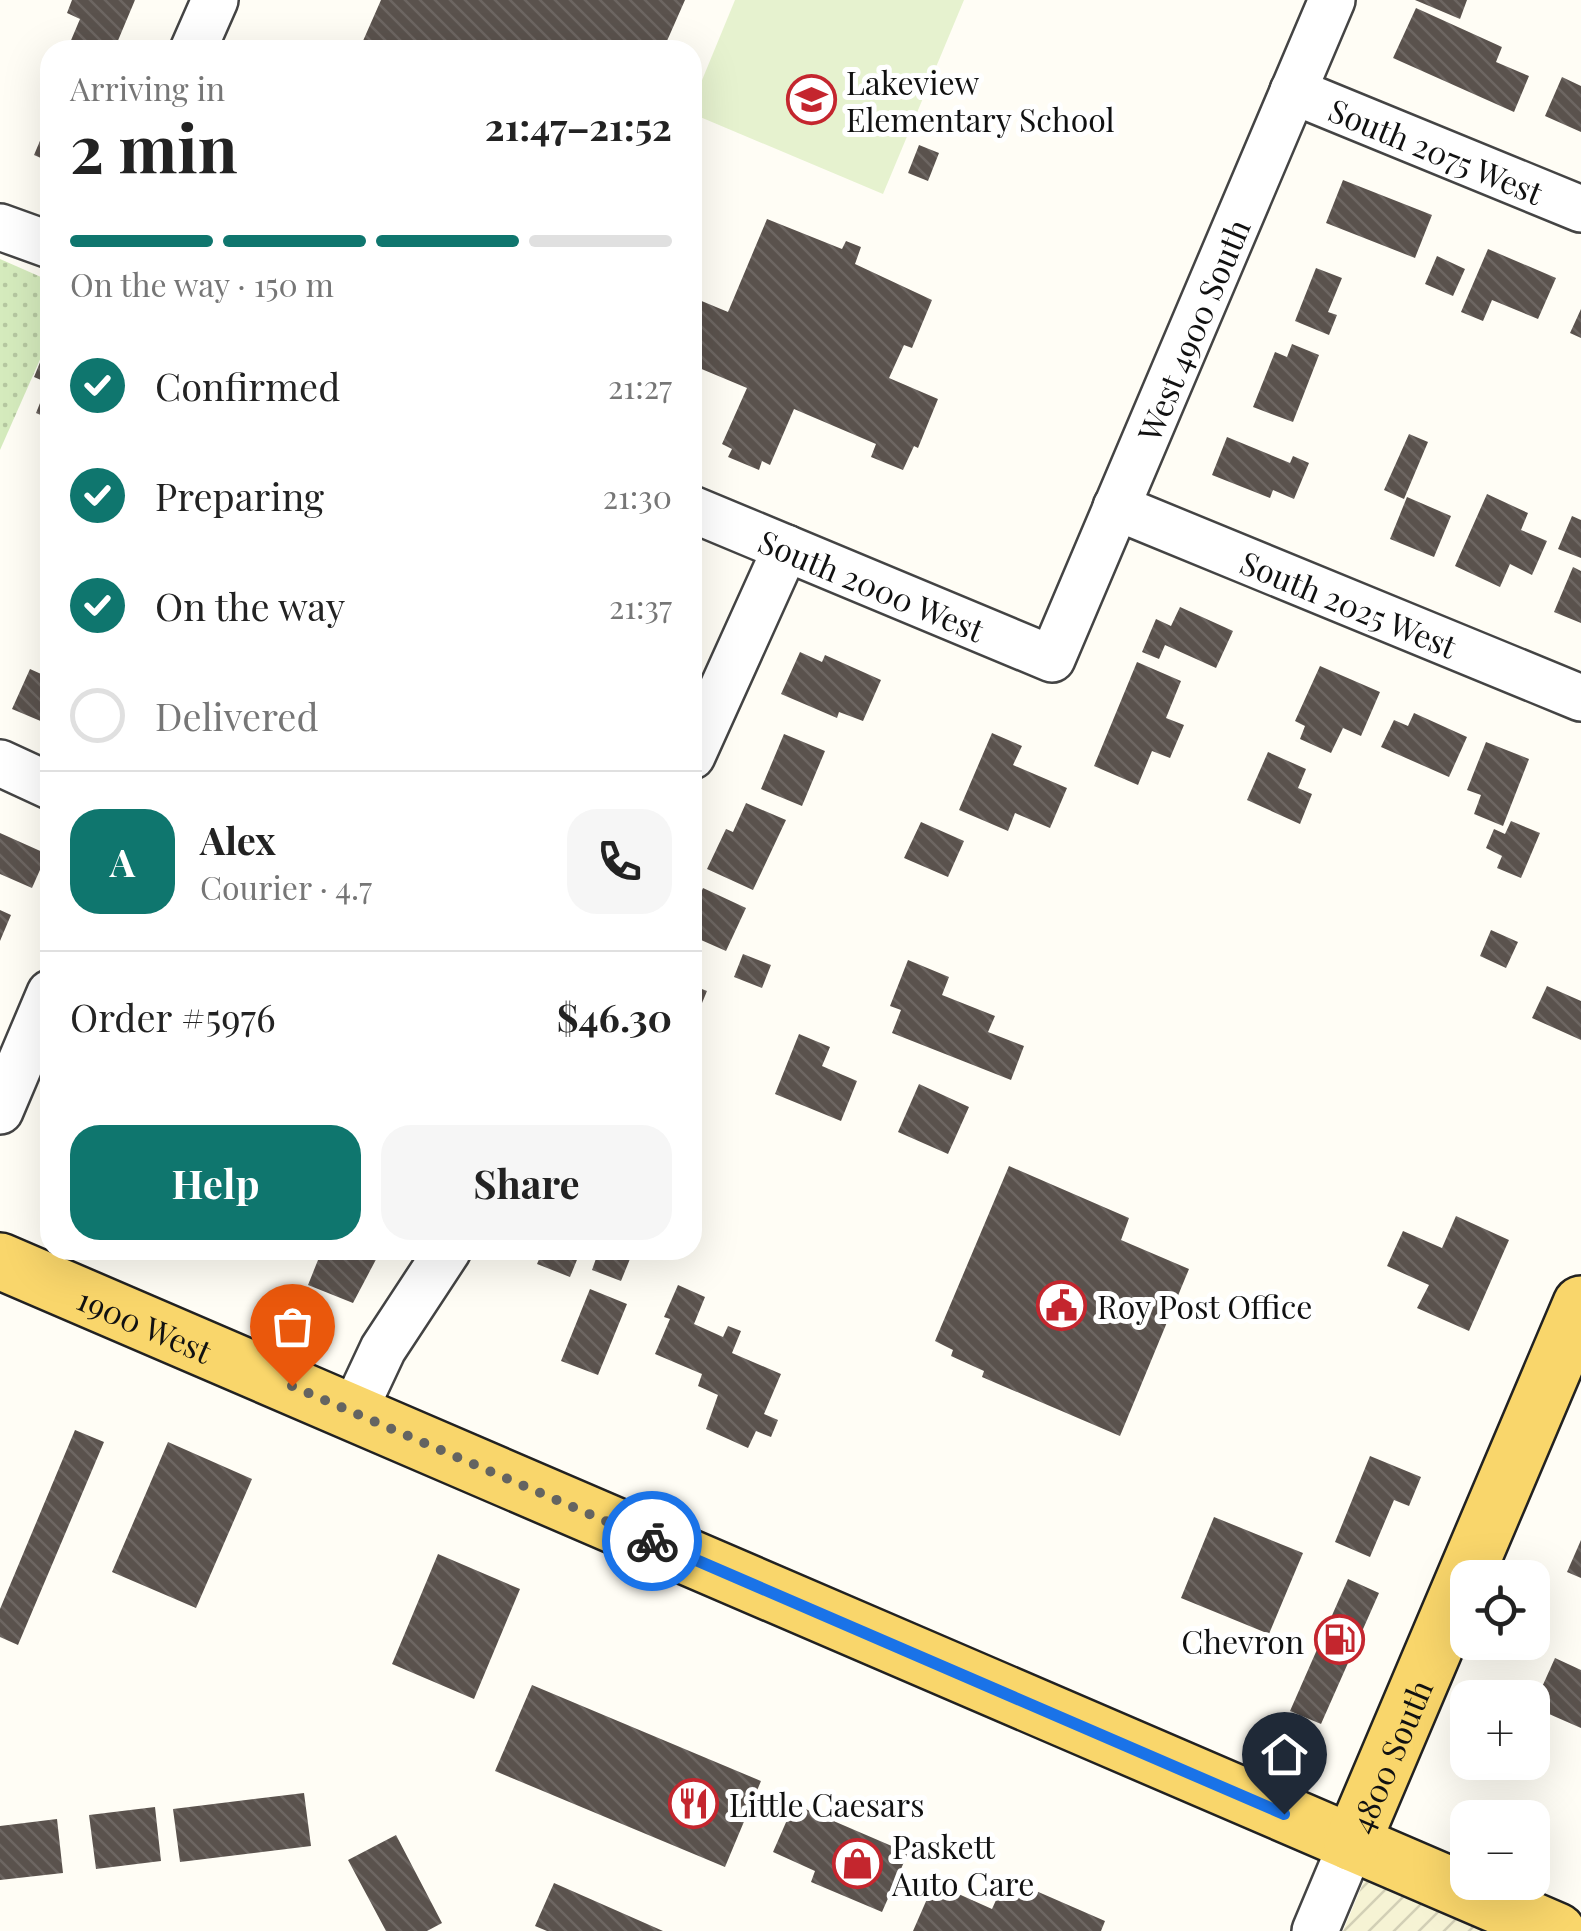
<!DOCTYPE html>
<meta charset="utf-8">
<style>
body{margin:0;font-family:"Playfair Display",serif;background:#f6f6f6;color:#222;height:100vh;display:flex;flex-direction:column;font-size:38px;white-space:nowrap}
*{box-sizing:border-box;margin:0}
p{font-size:32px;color:#767676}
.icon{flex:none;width:55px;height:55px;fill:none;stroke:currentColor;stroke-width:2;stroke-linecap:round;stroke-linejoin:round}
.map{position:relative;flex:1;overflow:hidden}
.panel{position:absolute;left:40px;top:40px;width:662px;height:1220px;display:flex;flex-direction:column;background:#fff;border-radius:30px;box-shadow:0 10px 40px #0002}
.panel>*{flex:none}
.tools{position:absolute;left:1450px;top:1560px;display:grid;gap:20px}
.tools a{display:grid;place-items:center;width:100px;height:100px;border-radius:20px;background:#fff;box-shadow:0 10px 40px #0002;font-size:50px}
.pin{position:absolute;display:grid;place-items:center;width:85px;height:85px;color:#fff;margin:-102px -42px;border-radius:50% 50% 50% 0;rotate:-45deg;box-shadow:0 0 10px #0007}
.pin .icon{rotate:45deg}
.courier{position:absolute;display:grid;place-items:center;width:100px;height:100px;margin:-50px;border:8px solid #1a73e8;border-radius:50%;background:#fff;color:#222;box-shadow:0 2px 12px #0007}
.head em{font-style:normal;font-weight:700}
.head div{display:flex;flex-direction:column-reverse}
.head{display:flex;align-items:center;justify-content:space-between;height:170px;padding:0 30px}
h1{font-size:65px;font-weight:700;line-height:75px}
.bar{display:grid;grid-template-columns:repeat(4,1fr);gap:15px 10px;align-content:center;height:120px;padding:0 30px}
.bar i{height:12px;border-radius:8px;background:#e0e0e0}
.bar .on{background:#0f766e}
.bar p{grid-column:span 4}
.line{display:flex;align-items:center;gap:25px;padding:0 30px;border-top:2px solid #e0e0e0}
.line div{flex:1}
.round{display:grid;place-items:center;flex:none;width:105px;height:105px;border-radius:30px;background:#f6f6f6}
ol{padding:0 30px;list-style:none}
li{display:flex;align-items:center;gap:30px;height:110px}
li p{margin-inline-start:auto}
li .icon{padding:10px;border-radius:50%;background:#0f766e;color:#fff;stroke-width:4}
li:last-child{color:#767676}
li i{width:55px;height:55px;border:5px solid #e0e0e0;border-radius:50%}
.action{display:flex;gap:20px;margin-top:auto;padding:20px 30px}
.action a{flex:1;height:115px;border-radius:30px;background:#0f766e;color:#fff;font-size:40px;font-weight:700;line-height:115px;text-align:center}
.action a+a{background:#f6f6f6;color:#222}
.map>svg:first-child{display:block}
.farmland{fill:url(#farmland-furrows)}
.park{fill:url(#park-dots)}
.pitch{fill:#e6f2cf}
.building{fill:url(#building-back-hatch)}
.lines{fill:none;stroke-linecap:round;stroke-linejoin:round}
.minor-casing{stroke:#444;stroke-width:50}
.major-casing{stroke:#222;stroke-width:60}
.minor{stroke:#fff;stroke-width:45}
.major{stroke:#f9d66b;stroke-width:55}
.done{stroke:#646461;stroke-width:10;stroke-dasharray:0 18}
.route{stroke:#1a73e8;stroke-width:12}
.labels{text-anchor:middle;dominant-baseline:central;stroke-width:10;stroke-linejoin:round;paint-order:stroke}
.poi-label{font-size:32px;fill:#111;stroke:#fff;text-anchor:start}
.street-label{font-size:32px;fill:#111;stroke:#fff}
</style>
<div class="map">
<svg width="1581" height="1931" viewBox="0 0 1581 1931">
<defs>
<pattern id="farmland-furrows" width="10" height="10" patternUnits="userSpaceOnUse" patternTransform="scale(2.5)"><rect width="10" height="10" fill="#f6f3d4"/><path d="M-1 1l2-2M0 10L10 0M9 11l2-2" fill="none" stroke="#d2cfb5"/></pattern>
<pattern id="park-dots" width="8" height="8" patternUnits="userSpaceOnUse" patternTransform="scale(2.5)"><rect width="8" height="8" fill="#d5ebbd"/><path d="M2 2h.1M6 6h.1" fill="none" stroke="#b6c8a1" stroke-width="1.8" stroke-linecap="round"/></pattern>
<pattern id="building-back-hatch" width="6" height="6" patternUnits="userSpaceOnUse" patternTransform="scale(2.5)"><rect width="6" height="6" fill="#5a524d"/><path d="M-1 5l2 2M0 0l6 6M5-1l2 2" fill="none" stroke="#6d6662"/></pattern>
</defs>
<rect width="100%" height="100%" fill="#fffdf5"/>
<path class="farmland" d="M1366,1876L1494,1931H1343Z"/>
<path class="park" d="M0,259L50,281V337L0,450Z"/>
<path class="pitch" d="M735,0H964L883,194L693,114V102Z"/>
<path class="building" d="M72,0H135L114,50H82L69,45L80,19L67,13Z
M381,0H685L663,50H479L469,45L467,50H359Z
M1415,0H1467L1460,19Z
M1416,8L1502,47L1496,62L1529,76L1514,112L1393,58Z
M1562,77L1581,86V132L1545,116Z
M50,117V162L34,155Z
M919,145L939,153L928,181L908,173Z
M1343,180L1432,215L1415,258L1326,223Z
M767,219L842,249L846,241L861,247L855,264L932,300L912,348L904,345L889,378L938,399L918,448L914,446L903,470L871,457L876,444L794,409L770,465L762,461L759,470L728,457L732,449L722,444L747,388L692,365V297L728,312Z
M1488,249L1556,278L1538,319L1492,300L1483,321L1461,312Z
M1437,256L1465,269L1453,296L1425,284Z
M1316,268L1342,278L1328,312L1337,315L1329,335L1295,321Z
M1581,309V338L1570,333Z
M50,338V419L36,413L48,383L34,377Z
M1292,344L1319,355L1293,422L1253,407L1275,352L1287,357Z
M1409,434L1428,442L1404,499L1384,490Z
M1227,437L1290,463L1293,456L1309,463L1294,499L1273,490L1270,498L1212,475Z
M1487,494L1528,513L1521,530L1547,541L1532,575L1510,564L1500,587L1455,566Z
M1407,497L1451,516L1434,557L1390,539Z
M1572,516L1581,520V558L1558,549Z
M1573,567L1581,571V623L1554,612Z
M1180,607L1233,631L1216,668L1165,645L1159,659L1142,652L1156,619L1171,626Z
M800,652L822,662L825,655L881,680L863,721L839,712L837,718L781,694Z
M1137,662L1181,681L1166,718L1184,725L1170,758L1152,751L1138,785L1094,766Z
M1320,666L1380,692L1361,736L1343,728L1331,753L1300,739L1305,726L1295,721Z
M30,669L50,678V725L12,709Z
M1414,713L1467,737L1449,777L1381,747L1394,720L1408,726Z
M992,733L1022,746L1013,765L1067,788L1050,828L1015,813L1008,831L959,810Z
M784,734L825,751L802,806L761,789Z
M1486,742L1529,759L1503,826L1474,814L1481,795L1467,790Z
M1268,752L1306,769L1298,788L1312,794L1300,824L1247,800Z
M746,803L786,820L753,890L707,869L726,829L733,832Z
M1511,821L1540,833L1521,878L1497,868L1502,856L1486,848L1494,829L1505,834Z
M921,822L964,841L948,877L904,858Z
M0,833L47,854L32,888L0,874Z
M703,888L746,908L726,951L692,936V913Z
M0,910L11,915L0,941Z
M1491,930L1518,942L1506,968L1480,956Z
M743,954L771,965L762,988L734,977Z
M908,960L949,977L942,995L995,1016L988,1032L1024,1046L1011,1080L892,1033L901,1010L890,1006Z
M692,985L707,991L693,1025H692Z
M1547,986L1581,1001V1040L1532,1018Z
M799,1034L830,1047L822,1066L857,1081L841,1121L775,1094Z
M919,1084L969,1107L948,1154L898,1132Z
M1009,1166L1129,1218L1121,1240L1189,1269L1120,1436L982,1377L984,1371L951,1356L953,1350L935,1341Z
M1456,1216L1509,1240L1469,1331L1417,1308L1429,1285L1387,1266L1403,1231L1442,1248Z
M322,1250H381L353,1303L308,1285Z
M543,1250H581L570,1277L537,1264Z
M599,1250L632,1254L621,1281L592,1270Z
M678,1285L705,1297L694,1324L723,1337L728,1326L741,1331L732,1353L781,1374L764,1414L778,1420L771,1437L756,1431L748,1448L706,1429L718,1395L698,1386L702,1374L655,1354L670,1319L664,1317Z
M590,1289L627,1304L598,1375L561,1361Z
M75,1430L104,1442L18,1645L0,1637V1609Z
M168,1442L252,1479L196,1608L112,1572Z
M1370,1456L1421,1477L1409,1506L1394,1500L1370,1557L1335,1542Z
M1214,1517L1303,1553L1269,1634L1181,1598Z
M1581,1540V1578L1567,1572Z
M438,1554L520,1589L474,1699L392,1664Z
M1348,1579L1379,1593L1321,1724L1290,1711Z
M1555,1658L1581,1670V1728L1533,1707Z
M532,1685L761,1781L725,1867L495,1771Z
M304,1793L311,1846L180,1862L173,1809Z
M794,1804L908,1853L882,1912L811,1882L815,1871L773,1852Z
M155,1807L161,1861L96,1869L89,1815Z
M57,1819L63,1873L0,1880V1826Z
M396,1835L442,1923L427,1931H386L348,1860Z
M1006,1878L1105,1921L1101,1931H913L934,1883L992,1909Z
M554,1883L663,1931H547L535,1926Z"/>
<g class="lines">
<defs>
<g id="minor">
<path d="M193,50L215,0"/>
<path id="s1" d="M1293,91L1581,209"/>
<path d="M0,227L50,245"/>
<path id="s2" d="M1116,507L1581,698"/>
<path id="s3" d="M692,509L1052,659L1332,0"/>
<path d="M692,756L786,548"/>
<path d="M0,763L50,786"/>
<path d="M0,1111L50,993"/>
<path d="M353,1413L383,1349L448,1250"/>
<path d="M1315,1931L1352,1843"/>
</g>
<g id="major">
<path id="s4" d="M0,1261L1557,1931"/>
<path id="s5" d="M1352,1843L1581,1304"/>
</g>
</defs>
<use href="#minor" class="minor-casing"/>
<use href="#major" class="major-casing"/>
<use href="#minor" class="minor"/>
<use href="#major" class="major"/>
</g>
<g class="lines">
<path class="done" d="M292,1386L652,1541"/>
<path class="route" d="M652,1541L1284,1814"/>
</g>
<defs>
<symbol id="school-ring" viewBox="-11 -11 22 22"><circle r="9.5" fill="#fff" stroke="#c4262e" stroke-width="1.5"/><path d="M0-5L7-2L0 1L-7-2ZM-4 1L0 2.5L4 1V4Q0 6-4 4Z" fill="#c4262e"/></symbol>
<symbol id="civic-ring" viewBox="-11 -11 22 22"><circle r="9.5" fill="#fff" stroke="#c4262e" stroke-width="1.5"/><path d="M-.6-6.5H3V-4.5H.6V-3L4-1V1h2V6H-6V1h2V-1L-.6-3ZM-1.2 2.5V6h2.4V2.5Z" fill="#c4262e"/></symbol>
<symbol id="fuel-ring" viewBox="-11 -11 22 22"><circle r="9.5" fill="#fff" stroke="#c4262e" stroke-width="1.5"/><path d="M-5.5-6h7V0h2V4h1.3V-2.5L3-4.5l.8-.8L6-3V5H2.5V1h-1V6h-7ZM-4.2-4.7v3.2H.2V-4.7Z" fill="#c4262e"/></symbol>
<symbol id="restaurant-ring" viewBox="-11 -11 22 22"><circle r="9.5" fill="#fff" stroke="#c4262e" stroke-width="1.5"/><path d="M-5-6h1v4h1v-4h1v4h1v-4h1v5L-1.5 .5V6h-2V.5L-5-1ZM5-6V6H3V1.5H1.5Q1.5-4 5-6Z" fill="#c4262e"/></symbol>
<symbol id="shop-ring" viewBox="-11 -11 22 22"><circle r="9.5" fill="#fff" stroke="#c4262e" stroke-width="1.5"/><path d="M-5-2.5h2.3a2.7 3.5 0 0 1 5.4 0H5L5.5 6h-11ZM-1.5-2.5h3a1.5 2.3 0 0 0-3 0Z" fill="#c4262e"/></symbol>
</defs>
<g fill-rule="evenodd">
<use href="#school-ring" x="784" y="72" width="55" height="55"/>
<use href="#civic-ring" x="1034" y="1278" width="55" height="55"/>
<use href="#fuel-ring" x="1312" y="1612" width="55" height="55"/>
<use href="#restaurant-ring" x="666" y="1776" width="55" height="55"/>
<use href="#shop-ring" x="830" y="1836" width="55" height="55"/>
</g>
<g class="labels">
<g class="poi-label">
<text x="846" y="81">Lakeview<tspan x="846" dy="37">Elementary School</tspan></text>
<text x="1097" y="1305">Roy Post Office</text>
<text x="1304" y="1640" text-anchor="end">Chevron</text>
<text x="729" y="1803">Little Caesars</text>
<text x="892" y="1845">Paskett<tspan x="892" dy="37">Auto Care</tspan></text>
</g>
<g class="street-label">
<text stroke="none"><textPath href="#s1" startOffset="155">South 2075 West</textPath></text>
<text stroke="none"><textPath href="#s3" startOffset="748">West 4900 South</textPath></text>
<text stroke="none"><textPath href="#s3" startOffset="195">South 2000 West</textPath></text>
<text stroke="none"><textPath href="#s2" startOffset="252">South 2025 West</textPath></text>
<text stroke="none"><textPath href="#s4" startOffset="158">1900 West</textPath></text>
<text stroke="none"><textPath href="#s5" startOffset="95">4800 South</textPath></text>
</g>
</g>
</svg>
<div class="tools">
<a><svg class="icon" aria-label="locate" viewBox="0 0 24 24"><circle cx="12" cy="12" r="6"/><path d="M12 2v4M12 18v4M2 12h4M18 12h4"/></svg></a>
<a>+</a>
<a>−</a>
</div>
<div class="pin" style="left:292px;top:1386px;background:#ea580c"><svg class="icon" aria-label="bag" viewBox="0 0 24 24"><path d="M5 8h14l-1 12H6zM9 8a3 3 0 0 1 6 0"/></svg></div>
<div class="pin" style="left:1284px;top:1814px;background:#1f2937"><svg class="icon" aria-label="home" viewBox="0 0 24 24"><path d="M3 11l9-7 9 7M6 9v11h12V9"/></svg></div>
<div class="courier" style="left:652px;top:1541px"><svg class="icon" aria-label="bike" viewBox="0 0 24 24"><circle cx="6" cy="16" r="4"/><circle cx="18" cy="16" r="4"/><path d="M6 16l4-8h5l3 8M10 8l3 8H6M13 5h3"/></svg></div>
<section class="panel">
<div class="head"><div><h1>2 min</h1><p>Arriving in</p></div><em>21:47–21:52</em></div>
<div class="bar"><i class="on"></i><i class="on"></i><i class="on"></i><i></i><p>On the way · 150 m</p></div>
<ol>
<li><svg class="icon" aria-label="check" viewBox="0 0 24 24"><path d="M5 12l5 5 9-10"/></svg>Confirmed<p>21:27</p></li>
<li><svg class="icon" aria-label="check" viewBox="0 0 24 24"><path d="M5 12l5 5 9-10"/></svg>Preparing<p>21:30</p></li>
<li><svg class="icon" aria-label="check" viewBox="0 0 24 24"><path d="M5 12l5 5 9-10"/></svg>On the way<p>21:37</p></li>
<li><i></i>Delivered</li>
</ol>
<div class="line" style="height:180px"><b class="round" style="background:#0f766e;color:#fff">A</b><div><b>Alex</b><p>Courier · 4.7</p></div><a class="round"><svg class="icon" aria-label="phone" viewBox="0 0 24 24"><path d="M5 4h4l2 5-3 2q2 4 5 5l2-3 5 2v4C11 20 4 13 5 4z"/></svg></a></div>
<div class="line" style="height:130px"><div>Order #5976</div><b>$46.30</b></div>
<div class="action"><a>Help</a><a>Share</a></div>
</section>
</div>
